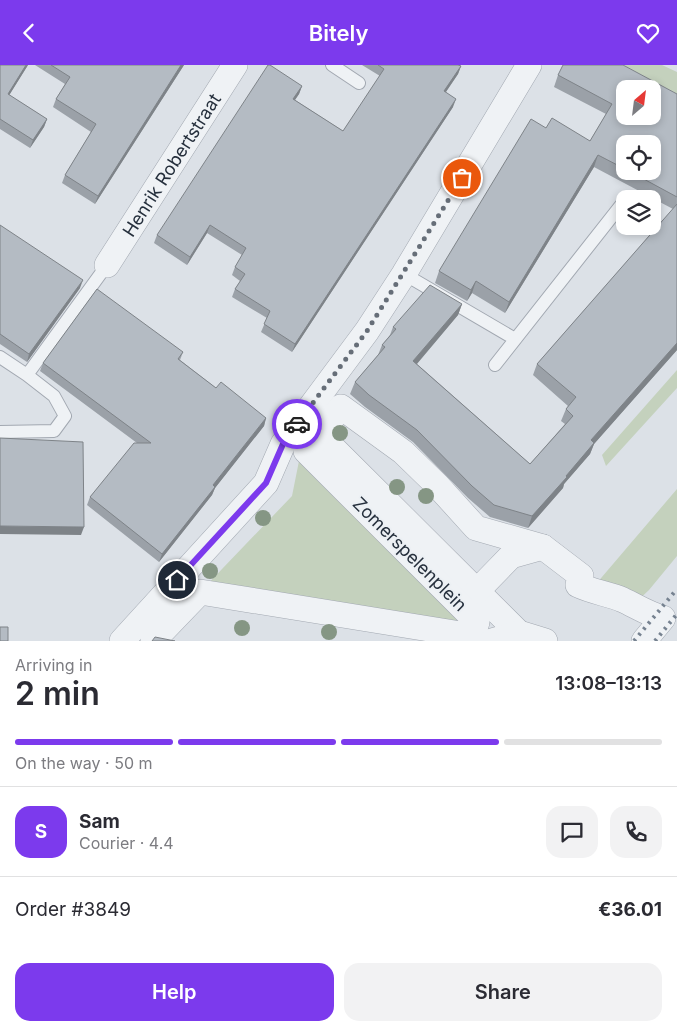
<!DOCTYPE html>
<meta charset="utf-8">
<style>
body{margin:0;font-family:Inter,sans-serif;background:#f2f2f3;color:#2b2b33;height:100vh;display:flex;flex-direction:column;font-size:19px;white-space:nowrap}
*{box-sizing:border-box;margin:0}
p{font-size:16px;color:#7c7c81}
.icon{flex:none;width:28px;height:28px;fill:none;stroke:currentColor;stroke-width:2;stroke-linecap:round;stroke-linejoin:round}
.map{position:relative;height:576px;overflow:hidden}
.panel{display:flex;flex-direction:column;background:#fff;flex:1}
.panel>*{flex:none}
.needle{width:32px;rotate:28deg}
.tools{position:absolute;left:616px;top:15px;display:grid;gap:10px}
.tools a{display:grid;place-items:center;width:45px;height:45px;border-radius:10px;background:#fff;box-shadow:0 2px 8px #0003;font-size:25px}
.pin{position:absolute;display:grid;place-items:center;width:42px;height:42px;color:#fff;margin:-21px;border:2px solid #fff;border-radius:50%;box-shadow:0 1px 5px #0007}
.courier{position:absolute;display:grid;place-items:center;width:50px;height:50px;margin:-25px;border:4px solid #7c3aed;border-radius:50%;background:#fff;color:#222;box-shadow:0 1px 6px #0007}
.overview em{font-style:normal;font-weight:600}
.overview div{display:flex;flex-direction:column-reverse}
.overview{display:flex;align-items:center;justify-content:space-between;height:85px;padding:0 15px}
h1{font-size:32px;font-weight:600;line-height:38px}
.bar{display:grid;grid-template-columns:repeat(4,1fr);gap:8px 5px;align-content:center;height:60px;padding:0 15px}
.bar i{height:6px;border-radius:4px;background:#e1e1e2}
.bar .current{background:#7c3aed}
.bar p{grid-column:span 4}
.line{display:flex;align-items:center;gap:12px;padding:0 15px;border-top:1px solid #e1e1e2}
.line div{flex:1}
.round{display:grid;place-items:center;flex:none;width:52px;height:52px;border-radius:15px;background:#f2f2f3}
.cta{display:flex;gap:10px;margin-top:auto;padding:10px 15px}
.cta a{flex:1;height:58px;border-radius:15px;background:#7c3aed;color:#fff;font-size:20px;font-weight:600;line-height:58px;text-align:center}
.cta a+a{background:#f2f2f3;color:#2b2b33}
header{display:flex;justify-content:space-between;align-items:center;height:65px;padding:0 15px;background:#7c3aed;color:#fff;font-size:22px;font-weight:600}
.map>svg:first-child{display:block}
.green{fill:#c4d1bd}
.lines{fill:none;stroke-linecap:round;stroke-linejoin:round}
.lane-casing{stroke:#a2a8b1;stroke-width:14}
.street-casing{stroke:#a2a8b1;stroke-width:26}
.lane{stroke:#eff2f5;stroke-width:12}
.street{stroke:#eff2f5;stroke-width:25}
.rail{stroke:#768290;stroke-width:4;stroke-dasharray:2.5 5;stroke-linecap:butt}
.tree{fill:#859684}
.wall{fill:#9ba1a8;fill-rule:evenodd}
.shaded-wall{fill:#7e8388}
.building{fill:#b4bbc3;stroke:#7e8388;fill-rule:evenodd}
.done{stroke:#666e78;stroke-width:5;stroke-dasharray:0 9}
.route{stroke:#7c3aed;stroke-width:6}
.labels{text-anchor:middle;dominant-baseline:central;stroke-width:4;stroke-linejoin:round;paint-order:stroke}
.street-label{font-size:18px;fill:#26303d;stroke:#ecf0f4}
</style>
<header><svg class="icon" aria-label="back" viewBox="0 0 24 24"><path d="M15 5l-7 7 7 7"/></svg>Bitely<svg class="icon" aria-label="heart" viewBox="0 0 24 24"><path d="M12 20l-8-8c-3-5 5-10 8-4 3-6 11-1 8 4z"/></svg></header>
<div class="map">
<svg width="677" height="576" viewBox="0 0 677 576">
<rect width="100%" height="100%" fill="#dce1e7"/>
<path class="green" d="M623,0H662L677,7V29Z
M677,305V323L606,401L602,390Z
M306,386L473,571L200,527L292,431L299,396Z
M677,424V491L649,525L633,540L590,526Z"/>
<g class="lines">
<defs>
<path id="lane" d="M332,0L359,18
M404,209L515,274
M0,292L27,310
M495,300L625,135
M0,367L54,366L65,351L54,331L27,310L107,200"/>
<g id="street">
<path id="s1" d="M107,200L235,0"/>
<path d="M309,356L319,369L519,568L545,576"/>
<path d="M477,526L511,491L543,482"/>
<path d="M122,576L266,418L283,379L367,266L404,209L529,0"/>
<path d="M153,576L200,527L473,571L477,557L306,386L341,342L403,387L437,420L476,463L543,482L581,511L578,520C593,527 609,529 623,535C636,541 648,549 663,553L644,576"/>
<path d="M492,576L519,568L518,576"/>
</g>
</defs>
<use href="#lane" class="lane-casing"/>
<use href="#street" class="street-casing"/>
<use href="#lane" class="lane"/>
<use href="#street" class="street"/>
<path class="rail" d="M634,576L677,524
M655,576L677,549"/>
</g>
<g class="tree">
<circle cx="340" cy="368" r="8"/>
<circle cx="397" cy="422" r="8"/>
<circle cx="426" cy="431" r="8"/>
<circle cx="263" cy="453" r="8"/>
<circle cx="210" cy="506" r="8"/>
<circle cx="242" cy="563" r="8"/>
<circle cx="329" cy="567" r="8"/>
</g>
<path class="wall" d="M0,0H28L9,30L47,54L44,62L30,83L0,64Z
M35,0H184L95,139L62,118L65,110L91,67L53,42L56,34L65,19Z
M362,0H458L461,1L458,9L446,27L453,42L292,287L261,267L267,253L232,232L235,224L240,216L232,210L235,202L242,190L207,168L187,200L154,178L157,170L302,21L299,29L295,35L343,66L380,11Z
M558,10L677,29V285L594,379L590,389L564,419L563,423L528,463L490,452L468,433L413,377L365,342L350,329L355,317L378,290L382,280L390,270L393,262L462,239L458,250L417,299L530,399L565,359L561,356L566,344L568,341L533,310L537,299L673,144L594,102L505,248L472,228L467,236L435,218L439,206L546,63L590,76L606,49L554,22ZM625,79L652,106H625Z
M0,160L80,223L27,297L0,279Z
M183,287L180,295L216,323L266,353L264,361L215,423L212,430L159,497L87,440L90,432L137,378L40,306L43,298Z"/>
<path class="shaded-wall" d="M26,0H28L5,37L8,29Z
M181,0H184L95,139L98,131Z
M461,1L458,9L441,34L444,26Z
M302,21L299,29L290,42L293,34Z
M456,34L453,42L292,287L295,279Z
M47,54L44,62L30,83L33,75Z
M598,90L594,102L505,248L509,237Z
M210,160L207,168L187,200L190,192Z
M83,215L80,223L27,297L29,289Z
M476,216L472,228L467,236L471,225Z
M462,239L458,250L409,308L413,296Z
M677,278V285L594,379L590,389L564,419L563,423L528,463L532,451L566,411L591,375Z
M266,353L264,361L215,423L212,430L159,497L162,489L213,420Z
M0,461L84,462L81,470L0,469Z"/>
<path class="building" d="M0,0H26L8,29L47,54L33,75L0,54Z
M51,0H181L98,131L65,110L96,59L56,34L70,12Z
M268,0H270L302,21L293,34L343,66L384,4L378,0H458L461,1L444,26L456,34L295,279L264,259L270,246L235,224L245,209L235,202L246,183L210,160L190,192L157,170Z
M563,0H623L677,29V132L629,106H652V79H625V104L598,90L509,237L476,216L471,225L439,206L531,54L546,63L552,53L590,76L612,39L558,10ZM625,24H652V51H625Z
M677,139V278L591,375L594,378L566,411L567,412L532,451L494,440L472,421L417,365L369,330L355,317L385,282L382,280L396,264L393,262L430,220L462,239L413,296L530,399L573,351L566,344L576,332L537,299Z
M0,160L83,215L29,289L0,269Z
M97,224L183,287L178,294L216,323L221,317L266,353L213,420L215,422L162,489L90,432L134,378H151L43,298Z
M0,373L83,377L84,462L0,461Z
M0,562H8V576H0Z
M155,572L175,576H152Z"/>
<g class="lines">
<path class="done" d="M297,359L367,266L462,113"/>
<path class="route" d="M177,515L266,418L283,379L297,359"/>
</g>
<g class="labels">
<g class="street-label">
<text stroke="none"><textPath href="#s1" startOffset="119">Henrik Robertstraat</textPath></text>
<text transform="translate(410 489) rotate(45)">Zomerspelenplein</text>
</g>
</g>
</svg>
<div class="tools">
<a><svg class="needle" viewBox="-14 -14 28 28"><path d="M0-13l5 13h-10z" fill="#e53935"/><path d="M0 13l5-13h-10z" fill="#7c7c81"/></svg></a>
<a><svg class="icon" aria-label="locate" viewBox="0 0 24 24"><circle cx="12" cy="12" r="6"/><path d="M12 2v4M12 18v4M2 12h4M18 12h4"/></svg></a>
<a><svg class="icon" aria-label="layers" viewBox="0 0 24 24"><path d="M12 4l9 5-9 5-9-5zM3 14l9 5 9-5"/></svg></a>
</div>
<div class="pin" style="left:462px;top:113px;background:#ea580c"><svg class="icon" aria-label="bag" viewBox="0 0 24 24"><path d="M5 8h14l-1 12H6zM9 8a3 3 0 0 1 6 0"/></svg></div>
<div class="pin" style="left:177px;top:515px;background:#1f2937"><svg class="icon" aria-label="home" viewBox="0 0 24 24"><path d="M3 11l9-7 9 7M6 9v11h12V9"/></svg></div>
<div class="courier" style="left:297px;top:359px"><svg class="icon" aria-label="car" viewBox="0 0 24 24"><path d="M5 17H2v-5l4-1 3-4h7l3 4 3 1v5h-3M9 17h6M6 11h13"/><circle cx="7" cy="17" r="2"/><circle cx="17" cy="17" r="2"/></svg></div>
</div>
<section class="panel">
<div class="overview"><div><h1>2 min</h1><p>Arriving in</p></div><em>13:08–13:13</em></div>
<div class="bar"><i class="current"></i><i class="current"></i><i class="current"></i><i></i><p>On the way · 50 m</p></div>
<div class="line" style="height:90px"><b class="round" style="background:#7c3aed;color:#fff">S</b><div><b>Sam</b><p>Courier · 4.4</p></div><a class="round"><svg class="icon" aria-label="chat" viewBox="0 0 24 24"><path d="M4 5h16v11H9l-5 4z"/></svg></a><a class="round"><svg class="icon" aria-label="phone" viewBox="0 0 24 24"><path d="M5 4h4l2 5-3 2q2 4 5 5l2-3 5 2v4C11 20 4 13 5 4z"/></svg></a></div>
<div class="line" style="height:65px"><div>Order #3849</div><b>€36.01</b></div>
<div class="cta"><a>Help</a><a>Share</a></div>
</section>
